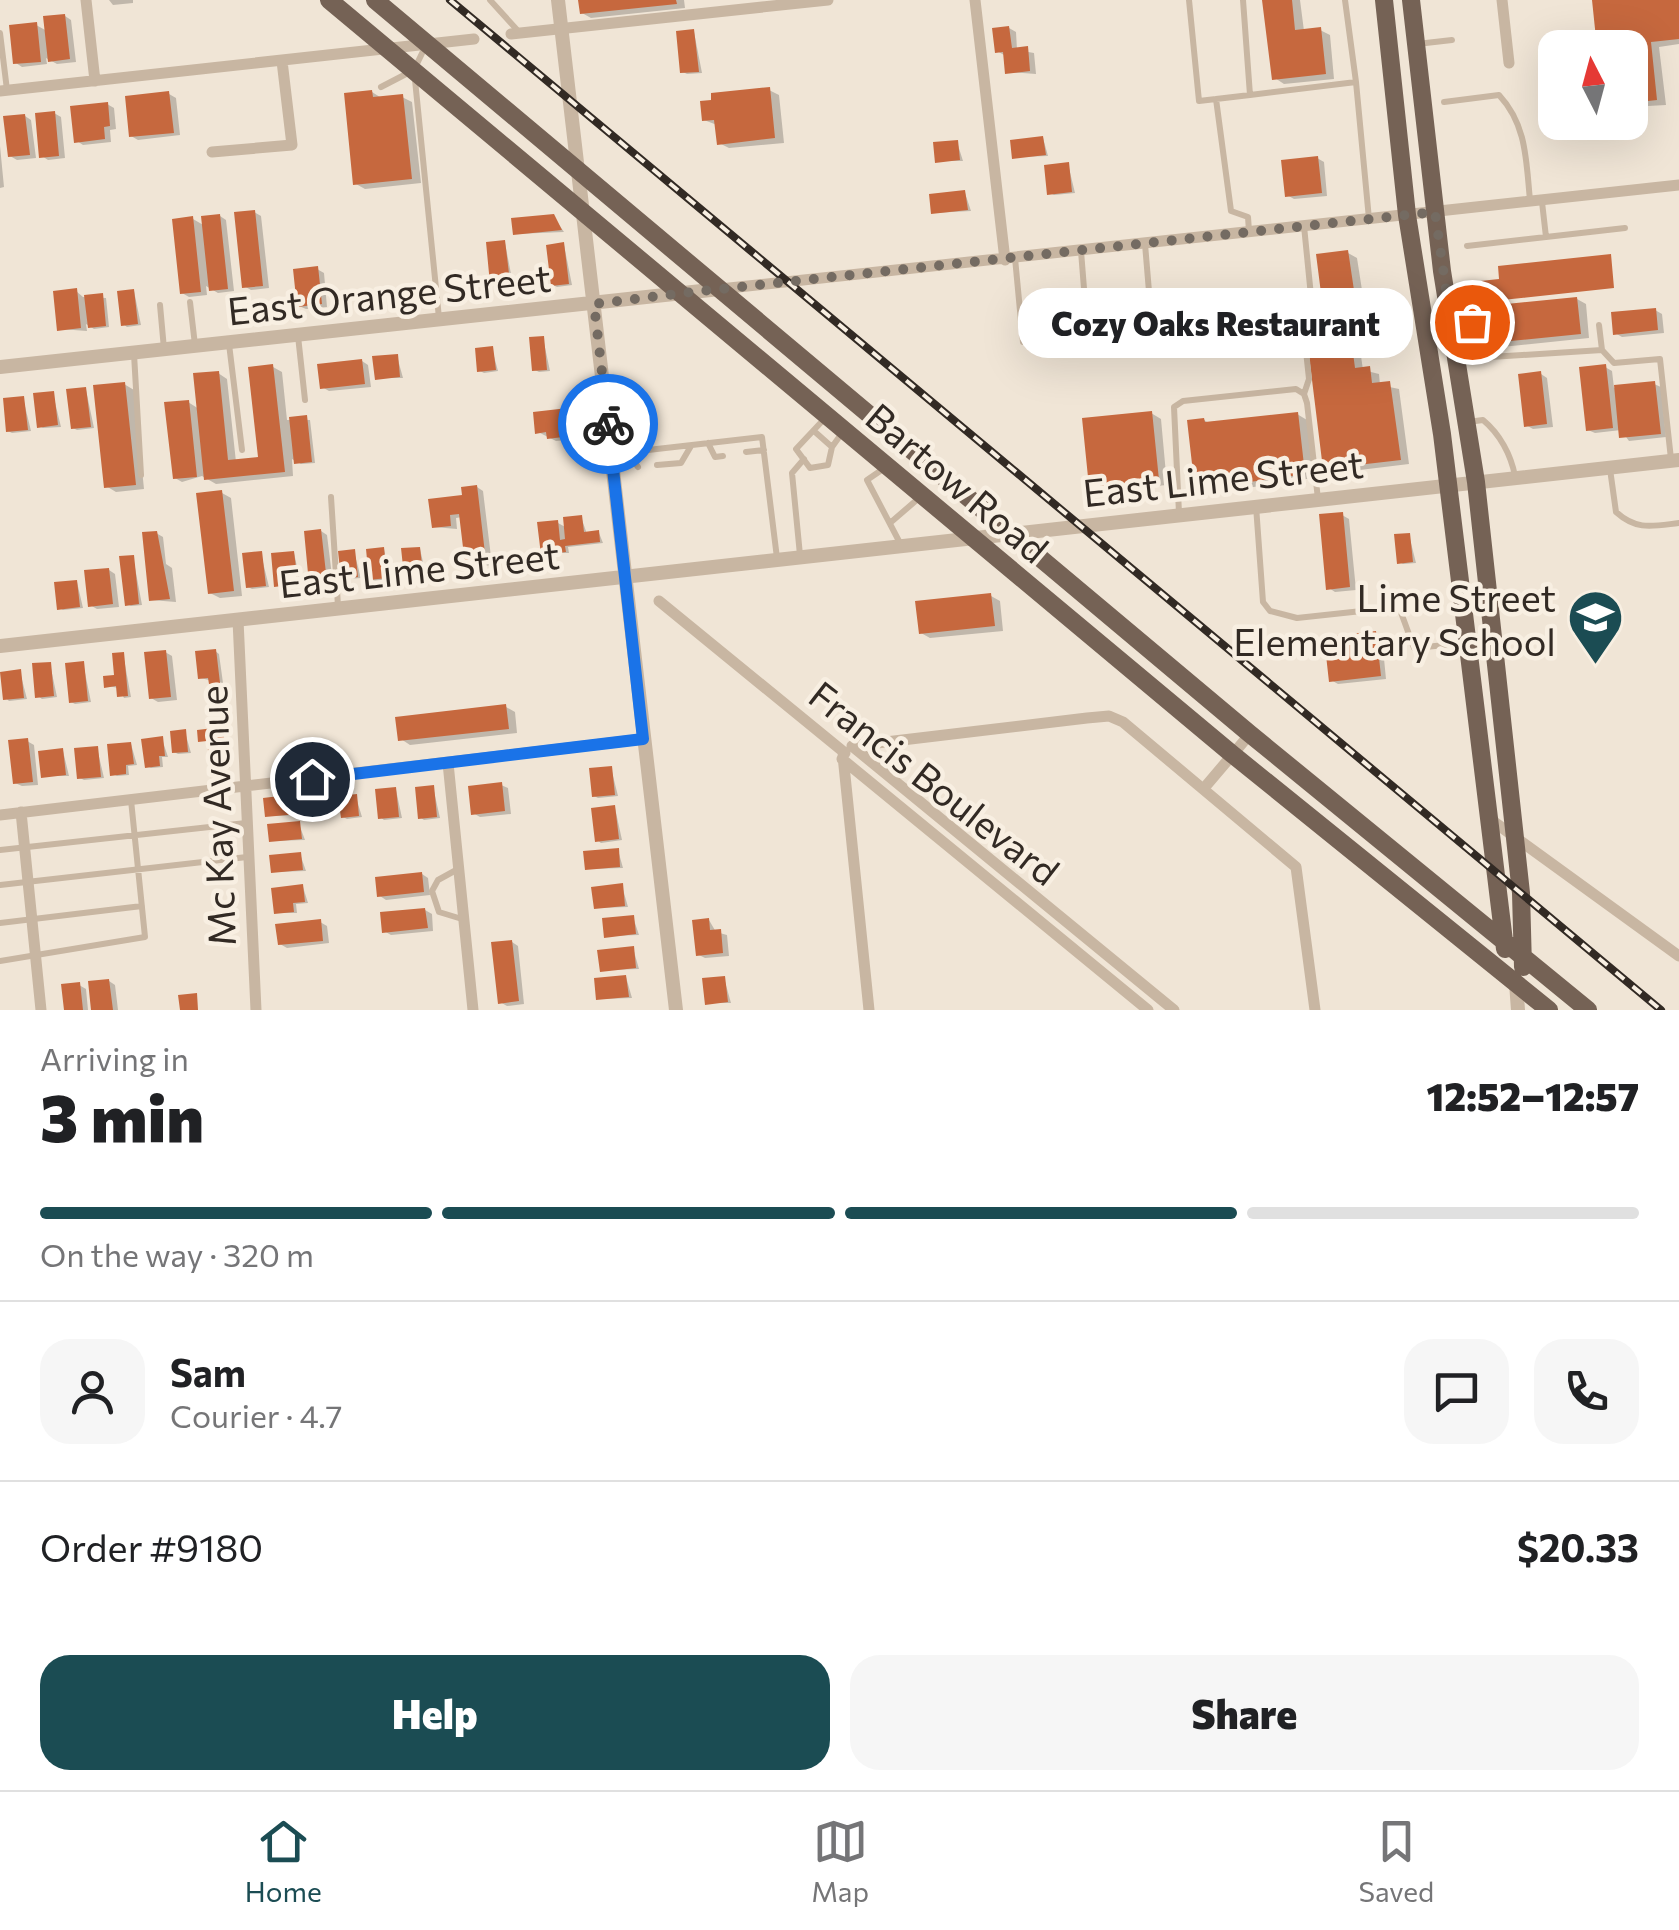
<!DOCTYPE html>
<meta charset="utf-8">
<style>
body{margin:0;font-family:Commissioner,sans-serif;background:#f6f6f6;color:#202124;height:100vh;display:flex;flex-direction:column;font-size:38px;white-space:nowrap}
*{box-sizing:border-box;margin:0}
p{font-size:32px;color:#757577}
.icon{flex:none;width:55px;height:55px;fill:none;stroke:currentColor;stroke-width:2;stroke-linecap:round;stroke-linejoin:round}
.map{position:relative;height:1010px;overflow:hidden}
.drawer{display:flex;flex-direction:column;background:#fff;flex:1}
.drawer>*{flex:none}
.needle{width:65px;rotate:354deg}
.fabs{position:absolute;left:1538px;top:30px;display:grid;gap:20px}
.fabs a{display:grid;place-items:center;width:110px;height:110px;border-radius:20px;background:#fff;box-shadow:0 10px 40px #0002;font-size:50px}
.pin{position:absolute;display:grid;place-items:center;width:85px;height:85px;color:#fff;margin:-42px;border:5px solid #fff;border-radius:50%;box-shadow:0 2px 10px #0007}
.courier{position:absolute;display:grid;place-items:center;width:100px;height:100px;margin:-50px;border:8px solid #1a73e8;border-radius:50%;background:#fff;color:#222;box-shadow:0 2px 12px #0007}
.bubble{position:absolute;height:70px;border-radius:30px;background:#fff;box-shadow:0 10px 40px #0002;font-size:32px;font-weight:800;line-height:70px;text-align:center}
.overview em{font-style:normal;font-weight:800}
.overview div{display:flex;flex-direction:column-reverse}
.overview{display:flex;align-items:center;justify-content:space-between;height:170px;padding:0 40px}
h1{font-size:65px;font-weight:800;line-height:75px}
.bar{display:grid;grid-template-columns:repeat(4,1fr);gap:15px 10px;align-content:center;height:120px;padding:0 40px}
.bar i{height:12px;border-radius:8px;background:#e0e0e0}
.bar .selected{background:#1b4c53}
.bar p{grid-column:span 4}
.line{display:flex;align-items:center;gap:25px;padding:0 40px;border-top:2px solid #e0e0e0}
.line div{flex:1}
.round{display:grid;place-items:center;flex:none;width:105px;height:105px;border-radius:30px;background:#f6f6f6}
.button{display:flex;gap:20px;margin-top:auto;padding:20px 40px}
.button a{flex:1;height:115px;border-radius:30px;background:#1b4c53;color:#fff;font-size:40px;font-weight:800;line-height:115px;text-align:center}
.button a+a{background:#f6f6f6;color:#202124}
.tab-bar{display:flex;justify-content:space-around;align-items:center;height:140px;border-top:2px solid #e0e0e0;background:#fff;font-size:28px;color:#757577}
.tab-bar a{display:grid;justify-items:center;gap:5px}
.tab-bar .selected{color:#1b4c53}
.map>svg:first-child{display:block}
.shadow{fill:#0003}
.building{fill:#c6683e}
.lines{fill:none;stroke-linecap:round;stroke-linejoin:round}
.service{stroke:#c8b6a2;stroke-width:6}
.minor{stroke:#c8b6a2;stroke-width:11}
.tertiary{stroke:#c8b6a2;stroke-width:14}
.primary{stroke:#756255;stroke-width:18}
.rail-casing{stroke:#322a24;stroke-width:8}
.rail{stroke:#f8efe2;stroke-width:4;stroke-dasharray:11;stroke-linecap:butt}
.done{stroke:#746b62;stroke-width:10;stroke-dasharray:0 18}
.route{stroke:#1a73e8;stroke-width:12}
.labels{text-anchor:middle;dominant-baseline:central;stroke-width:9;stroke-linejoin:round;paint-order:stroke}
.street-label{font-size:38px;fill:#322a24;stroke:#f8efe2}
.poi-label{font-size:38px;fill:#322a24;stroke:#f8efe2;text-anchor:end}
</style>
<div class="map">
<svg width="1679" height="1010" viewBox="0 0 1679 1010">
<rect width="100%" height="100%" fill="#f0e5d6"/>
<path class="shadow" d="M109,0H133V3L113,5Z
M581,0H684L685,8L591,18L582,13Z
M1265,0H1300L1304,31L1320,30L1330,35L1334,79L1284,84L1275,78Z
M1595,0H1679V44L1659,47L1666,105L1630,107V48Z
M65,16L71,20L76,62L57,64L46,58L47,64L22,67L16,63L36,25L47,31Z
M1009,28L1016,32L1017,50L1034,53L1036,74L1007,72L1004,55L997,51Z
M694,32L702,73L687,74L683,72Z
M769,90L779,95L784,143L729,148L719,143L717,125L704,120Z
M372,92L383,99L402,97L412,102L421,183L365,189L356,184Z
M169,94L176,98L180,135L138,140L131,136Z
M107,104L114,108L116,129L110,130L111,142L83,145L77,141Z
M54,113L61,117L65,158L48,160L42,156Z
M25,116L31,120L36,158L17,160L10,156Z
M1043,138L1048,156L1014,157Z
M957,142L963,161H938Z
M0,146L4,187L0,188Z
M1317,158L1324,162L1327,196L1294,199L1287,195Z
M1068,164L1075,193L1054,195L1050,193Z
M965,193L971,211L933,213Z
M254,212L261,216L269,288L251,290L244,286Z
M220,216L226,220L234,291L218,293L206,286L207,295L189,297L182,293L193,219L205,226Z
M553,216L564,232L515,234Z
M505,243L512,279L493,281Z
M564,245L572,285L557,287L553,285Z
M1348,253L1357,258L1364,303L1356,321L1363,370L1379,374L1380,385L1399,389L1409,464L1335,473L1325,468L1318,323Z
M317,269L324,273L327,307L306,309L299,306Z
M76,291L83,297L106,298L109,327L94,329L86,324L87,331L60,329Z
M134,291L141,325L127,327L123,324Z
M1577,299L1586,304L1589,338L1502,347L1493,341Z
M1655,310L1662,314L1664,333L1622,337L1615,333Z
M543,338L550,371L539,372L535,370Z
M492,349L498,371L484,373L480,371Z
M397,356L403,378H377Z
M362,361L368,365L371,387L329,391L322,387Z
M273,367L282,372L287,420H310L315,463L301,464L292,459L293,476L216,484L202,476L182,482L175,478L188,402L199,409L218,373L227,379L236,462L260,459Z
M1605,367L1612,371L1614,388L1654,384L1661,387L1666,437L1629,441L1621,430L1595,433L1588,430Z
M1541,374L1547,378L1553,427L1533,429L1526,425Z
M124,384L134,390L144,489L116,492L106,486Z
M86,390L94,428L77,430L73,428Z
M53,394L61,427L43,428L39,426Z
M23,398L31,431L12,433L8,431Z
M567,411L574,415L576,439L556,441L538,432Z
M1151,413L1161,419L1167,485L1101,491L1091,485Z
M1297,414L1307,420L1313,478L1207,494L1198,488L1204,420L1210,424Z
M477,487L483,491L492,565L474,567L467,563L462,517L456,518L457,529L434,527Z
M222,493L231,498L242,596L220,598L210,593Z
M1342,515L1349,519L1356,590L1335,592L1329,588Z
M581,517L587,534L599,533L603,543L568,547L569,553H543L558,523L567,528Z
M321,531L327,535L333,584L319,586L312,582Z
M156,533L163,537L166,564L172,568L176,602L151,600Z
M1409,535L1416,563L1403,564L1399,562Z
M384,549L390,579L375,581L371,579Z
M420,549L426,575L411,577L407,575Z
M354,552L361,578L347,579L343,577Z
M294,553L301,585L281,587L277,585Z
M261,554L269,587L252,589L248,587Z
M133,557L142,605L131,606L127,604Z
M109,570L115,574L119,607L97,609L90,605Z
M77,582L83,608L63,610L59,608Z
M991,596L1000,601L1003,631L930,638L921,633Z
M1375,634L1382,638L1386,679L1338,684L1331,680Z
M215,651L219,654L223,683L200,678Z
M165,652L172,656L177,700L158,702L151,698Z
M123,654L131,697L124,698L119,688L107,686L117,677Z
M83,663L91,702L75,704L71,702Z
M50,664L57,697L42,699L38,696Z
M20,672L27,699L9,701L6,698Z
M506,707L515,712L517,733L410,745L401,739Z
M222,730L230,768L216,769L210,742L200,740Z
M185,732L191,753L178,754L174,752Z
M162,739L168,757H162L163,767L151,768L147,766Z
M27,741L34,745L38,785L22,786L15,783Z
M131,744L137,765L128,766L129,775L117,776L113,774Z
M97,748L104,778L84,780L80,778Z
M63,751L69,776H44Z
M611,768L618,796L598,798L594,796Z
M501,785L508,788L511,814L480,817L473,813Z
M433,787L440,818L424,820L421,818Z
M396,790L402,818L384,820L380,817Z
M296,797L301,815L268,816Z
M356,797L362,817L347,819L343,817Z
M615,808L622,840L601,843L597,840Z
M299,824L305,840L271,841Z
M618,850L623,868L587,869Z
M300,854L306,871L273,872Z
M422,874L428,878L430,895L386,900L380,896Z
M622,886L628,907L596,908Z
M303,887L308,903L296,904L297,913H276Z
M425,910L432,914L433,931L391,935L384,931Z
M633,917L639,935L607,936Z
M709,920L716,932L727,935L729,956L705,958L699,955Z
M320,922L327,926L329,943L287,948L280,944Z
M512,942L518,946L524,1004L507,1006L500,1002Z
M633,948L639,969L602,970Z
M626,977L632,998L599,999Z
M724,978L731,1003H707Z
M109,981L115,985L118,1010H93Z
M79,985L86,989L88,1010H66Z"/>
<path class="building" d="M578,0H676L677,4L580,14Z
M1262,0H1292L1295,30L1321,27L1326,74L1272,80Z
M1592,0H1679V39L1651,42L1657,100L1630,103V48H1597Z
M65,14L70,59L48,62L43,16Z
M37,22L41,62L13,64L9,25Z
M1009,26L1012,48L1028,46L1030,71L1005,74L1003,52L995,53L992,28Z
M694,29L699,72L680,73L676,31Z
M770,87L775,138L717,145L714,120L702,121L700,101L711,100V93Z
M372,90L373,97L403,94L412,179L353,185L344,93Z
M169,91L174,133L129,137L125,96Z
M108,102L110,126L104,127L105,139L74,143L70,106Z
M55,111L59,156L39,158L35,113Z
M25,114L30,155L8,157L3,116Z
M1043,136L1046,155L1012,159L1010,140Z
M958,140L960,160L935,163L933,142Z
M1318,156L1322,193L1285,197L1281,160Z
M1069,162L1072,192L1047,195L1044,165Z
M965,190L968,210L931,214L929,194Z
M255,210L263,286L242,288L234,212Z
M220,214L228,289L209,291L201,216Z
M554,214L562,230L513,235L511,218Z
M193,216L201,292L180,294L172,219Z
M505,240L510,282L490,284L486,242Z
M564,242L569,284L551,286L546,245Z
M1348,250L1355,297L1348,315L1355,368L1370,366L1372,383L1390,381L1401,460L1323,469L1305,323L1315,321L1313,302L1322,301L1316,254Z
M1611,254L1614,288L1474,303L1471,282L1499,279L1498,266Z
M318,266L322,304L297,307L293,269Z
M77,288L81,328L57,331L53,291Z
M134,289L138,324L121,326L117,291Z
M103,293L106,326L88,328L84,295Z
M1577,297L1581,334L1490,343L1487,306Z
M1656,308L1658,330L1613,335L1611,312Z
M544,336L547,370L532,371L529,337Z
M493,346L496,370L477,372L475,348Z
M398,354L400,377L375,380L372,356Z
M362,359L365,384L320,389L317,364Z
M273,364L285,472L204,480L193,373L219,371L228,460L258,457L248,367Z
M1606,364L1613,428L1586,431L1579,367Z
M1541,371L1547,424L1524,427L1518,374Z
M1655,381L1661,434L1619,438L1614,385Z
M125,382L136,485L104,488L93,385Z
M86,387L91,427L71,429L66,389Z
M54,391L58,425L37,428L33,393Z
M24,396L28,430L6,432L3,398Z
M189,400L197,477L173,479L164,402Z
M568,408L571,436L547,439L546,432L535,434L533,412Z
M1152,411L1159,480L1089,487L1082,418Z
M1298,412L1305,474L1195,490L1187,420L1204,418L1205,422Z
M307,415L312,462L294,464L289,417Z
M477,485L486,562L465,564L459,514L450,515L451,526L432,528L428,499L462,495L461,487Z
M222,490L234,591L208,594L196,493Z
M1343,512L1350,587L1326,590L1319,514Z
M582,515L584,532L599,530L600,542L565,546L566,552L541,555L537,522L558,520L560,540L565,539L563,517Z
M321,529L327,582L309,584L304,531Z
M157,531L170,599L149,601L142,532Z
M1410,533L1413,562L1397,564L1394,534Z
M384,547L387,578L369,580L366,549Z
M420,547L423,574L404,576L401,548Z
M355,549L358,577L341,579L338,551Z
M262,551L266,586L246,588L242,553Z
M294,551L298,584L274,587L271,553Z
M134,555L139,604L125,606L119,556Z
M109,568L113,604L88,607L84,570Z
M77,580L80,607L57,610L54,582Z
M991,593L995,626L919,634L915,601Z
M1376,631L1381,676L1329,682L1324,637Z
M216,649L220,683L209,684L208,678L198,679L195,651Z
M166,650L171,697L149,699L144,652Z
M124,652L128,696L117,697L116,686L104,688L103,676L114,675L112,653Z
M84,661L88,701L69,703L65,663Z
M51,662L54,696L35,698L32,663Z
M21,669L24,698L3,700L0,672Z
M506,704L509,729L398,741L395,717Z
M223,727L227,767L210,769L207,741L198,742L197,730Z
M186,729L188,752L172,753L170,731Z
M163,736L165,756H159L160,766L145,768L141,739Z
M28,738L33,782L13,784L8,740Z
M131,742L134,764L126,765V774L110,776L107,744Z
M98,746L101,777L77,779L74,748Z
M63,748L66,775L41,778L38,751Z
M612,766L615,795L592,797L589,768Z
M502,782L505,811L471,815L468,786Z
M434,785L437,817L418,819L415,787Z
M396,787L399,817L378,819L375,789Z
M296,794L298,814L265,817L263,798Z
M357,794L359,816L341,818L338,796Z
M615,805L619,839L595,842L591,808Z
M300,821L302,839L269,842L267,824Z
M619,848L620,867L585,870L583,851Z
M301,852L303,870L271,873L269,855Z
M422,872L424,892L377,897L375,877Z
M623,883L625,906L594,909L591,887Z
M303,884L305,902L293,903L294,912L274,914L271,888Z
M425,908L428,928L382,933L380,912Z
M634,915L636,934L604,938L602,918Z
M709,918L710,930L721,929L723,953L696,956L692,920Z
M321,919L323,941L278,945L275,924Z
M512,940L519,1001L498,1004L491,942Z
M634,946L636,968L600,972L597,950Z
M626,975L629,997L596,1000L594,978Z
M725,976L728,1002L705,1005L702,978Z
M109,979L113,1010H91L88,981Z
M80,982L83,1010H64L61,984Z
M197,993L198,1010H180L178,995Z"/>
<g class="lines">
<path class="service" d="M490,0L519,32
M1189,0L1199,101L1250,95L1243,0
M0,33L7,90
M1417,44L1452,40
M426,45L414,70L439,318
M1356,82L1369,219
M381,87L408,73
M1250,95L1356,82L1345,0
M1216,99L1231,211L1248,217L1249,231
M1444,102L1499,95C1527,125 1526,161 1530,200
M1304,226L1312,306L1303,323L1309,379L1304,394
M1546,237L1625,228
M1467,246L1546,237L1542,202
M1081,251L1085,301L1096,333
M1015,258L1023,342L1152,327L1145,244
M190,302L195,345
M160,305L164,349
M1450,318L1473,322L1477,357
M298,336L305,400
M229,344L242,450
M1602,350L1614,363L1660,359L1671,459
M134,354L141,475
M1459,359L1602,350L1599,325
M827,416L796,449L810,468L828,465L832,447L842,433
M1468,422L1483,420C1500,434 1511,455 1515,476
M814,431L832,447
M708,443L715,457L723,456
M746,452L764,450
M628,453L638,467
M613,454L762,437L777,558
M657,465L681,463L691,446
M886,467L867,480L900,543
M1610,469L1616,512C1637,531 1653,526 1679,523
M331,497L338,606
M1256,506L1263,602L1270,611L1297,618L1399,607L1414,648L1467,643
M1179,513L1174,407L1183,401L1296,389L1304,394L1307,403L1318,499
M890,523L919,498
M800,555L792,473L804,459
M0,850L246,823
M458,869L438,880L432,891L439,912L462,919
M0,885L247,857
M0,923L142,906
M0,961L145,937L131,800"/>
<path class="minor" d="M86,0L95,81
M975,0L1005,260
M1502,0L1509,63
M511,34L828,0
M0,91L474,39
M212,152L292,145L282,61
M720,289L1679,185
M659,601L845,753
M238,620L256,1010
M852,746L1087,718L1109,716L1123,722L1296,867L1315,1010
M852,746L1174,1010
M843,756L869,1010
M842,759L1148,1010
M448,763L473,1010
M1205,787L1250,734
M21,812L41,1010
M0,815L643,739
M1490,819L1679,956"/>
<path class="tertiary" d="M558,0L676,1010
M0,367L720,289
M0,646L1679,460
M1516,983L1518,1010"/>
<path class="primary" d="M329,0L1232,754L1549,1010
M375,0L1250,734L1588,1010
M1384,0L1407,215L1442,434L1505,949
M1411,0L1442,271L1476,482L1521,893L1523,967"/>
<defs>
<path id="rail" d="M450,0L1661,1010"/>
</defs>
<use href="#rail" class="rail-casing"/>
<use href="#rail" class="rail"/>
</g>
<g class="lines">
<path class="done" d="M608,424L594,304L684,293L1435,212L1450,318L1472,322"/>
<path class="route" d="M312,779L643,739L608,424"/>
</g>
<defs>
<symbol id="school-pin" viewBox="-11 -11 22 30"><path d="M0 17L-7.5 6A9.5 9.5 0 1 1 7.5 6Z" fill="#1b4c53" stroke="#f8efe2"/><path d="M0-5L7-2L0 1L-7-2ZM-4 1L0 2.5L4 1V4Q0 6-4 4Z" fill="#fff"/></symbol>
</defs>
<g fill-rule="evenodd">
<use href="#school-pin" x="1564" y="586" width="63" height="86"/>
</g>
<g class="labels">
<g class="street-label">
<text transform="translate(389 293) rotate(-6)">East Orange Street</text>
<text transform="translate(1223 477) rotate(-6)">East Lime Street</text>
<text transform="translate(958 482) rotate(40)">Bartow Road</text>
<text transform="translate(419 568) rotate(-6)">East Lime Street</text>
<text transform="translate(935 782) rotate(38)">Francis Boulevard</text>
<text transform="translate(216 816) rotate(-92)">Mc Kay Avenue</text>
</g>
<g class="poi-label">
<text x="1556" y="596">Lime Street<tspan x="1556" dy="44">Elementary School</tspan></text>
</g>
</g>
</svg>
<div class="fabs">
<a><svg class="needle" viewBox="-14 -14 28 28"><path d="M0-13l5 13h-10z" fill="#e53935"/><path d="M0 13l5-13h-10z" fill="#757577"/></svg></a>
</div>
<div class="pin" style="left:1472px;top:322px;background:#ea580c"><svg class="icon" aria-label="bag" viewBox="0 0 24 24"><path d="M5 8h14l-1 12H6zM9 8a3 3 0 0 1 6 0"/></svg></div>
<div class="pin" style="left:312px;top:779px;background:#1f2937"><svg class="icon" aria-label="home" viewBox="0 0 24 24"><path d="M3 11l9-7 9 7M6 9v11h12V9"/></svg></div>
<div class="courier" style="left:608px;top:424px"><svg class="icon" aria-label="bike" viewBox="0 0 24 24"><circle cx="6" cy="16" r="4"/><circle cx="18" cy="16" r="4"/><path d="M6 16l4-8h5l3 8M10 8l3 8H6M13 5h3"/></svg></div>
<div class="bubble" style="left:1018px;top:288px;width:395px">Cozy Oaks Restaurant</div>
</div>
<section class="drawer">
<div class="overview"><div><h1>3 min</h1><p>Arriving in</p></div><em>12:52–12:57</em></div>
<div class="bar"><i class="selected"></i><i class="selected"></i><i class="selected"></i><i></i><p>On the way · 320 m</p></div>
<div class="line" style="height:180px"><a class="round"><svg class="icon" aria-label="person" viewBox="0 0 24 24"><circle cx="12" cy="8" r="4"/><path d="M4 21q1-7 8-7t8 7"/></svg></a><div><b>Sam</b><p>Courier · 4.7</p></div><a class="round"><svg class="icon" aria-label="chat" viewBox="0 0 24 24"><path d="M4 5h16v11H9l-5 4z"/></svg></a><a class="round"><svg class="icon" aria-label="phone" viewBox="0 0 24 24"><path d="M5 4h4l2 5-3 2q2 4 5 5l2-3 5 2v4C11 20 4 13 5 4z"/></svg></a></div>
<div class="line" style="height:130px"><div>Order #9180</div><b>$20.33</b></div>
<div class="button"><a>Help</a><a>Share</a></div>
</section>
<nav class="tab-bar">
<a class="selected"><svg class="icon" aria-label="home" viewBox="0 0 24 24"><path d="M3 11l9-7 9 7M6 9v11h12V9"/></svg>Home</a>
<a><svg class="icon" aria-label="map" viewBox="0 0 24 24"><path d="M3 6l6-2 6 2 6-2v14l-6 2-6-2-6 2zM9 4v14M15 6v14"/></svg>Map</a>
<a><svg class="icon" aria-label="saved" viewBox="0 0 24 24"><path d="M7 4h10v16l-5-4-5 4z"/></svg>Saved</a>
</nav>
